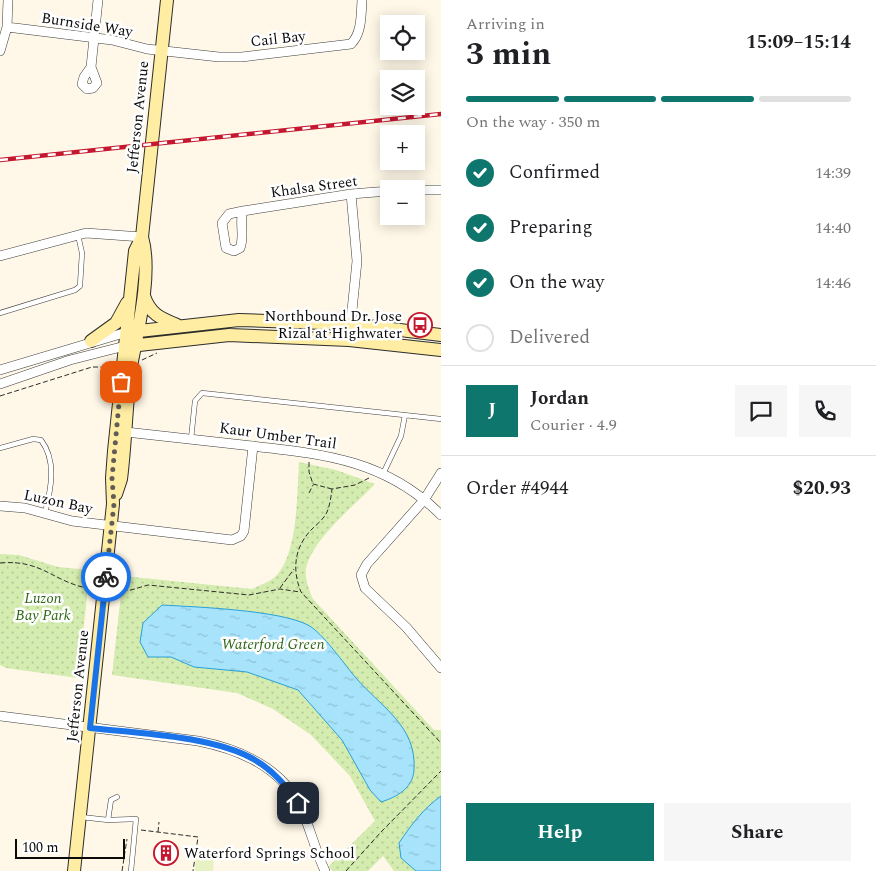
<!DOCTYPE html>
<meta charset="utf-8">
<style>
body{margin:0;font-family:Spectral,serif;background:#f6f6f6;color:#202124;height:100vh;display:flex;flex-direction:column;font-size:19px;white-space:nowrap}
*{box-sizing:border-box;margin:0}
p{font-size:16px;color:#757577}
.icon{flex:none;width:28px;height:28px;fill:none;stroke:currentColor;stroke-width:2;stroke-linecap:round;stroke-linejoin:round}
.map{position:relative;flex:1;overflow:hidden}
.details{display:flex;flex-direction:column;background:#fff;width:435px}
.details>*{flex:none}
.fabs{position:absolute;left:380px;top:15px;display:grid;gap:10px}
.fabs a{display:grid;place-items:center;width:45px;height:45px;border-radius:0px;background:#fff;box-shadow:0 2px 12px #0003;font-size:25px}
.scale{position:absolute;left:15px;bottom:12px;width:110px;box-sizing:border-box;padding-left:5px;border:2px solid #0a0a0a;border-top:0;font-size:14px;line-height:18px;white-space:nowrap;color:#0a0a0a;-webkit-text-stroke:4px #fff;paint-order:stroke}
.pin{position:absolute;display:grid;place-items:center;width:42px;height:42px;color:#fff;margin:-21px;border-radius:10px;box-shadow:0 2px 8px #0006}
.courier{position:absolute;display:grid;place-items:center;width:50px;height:50px;margin:-25px;border:4px solid #1a73e8;border-radius:50%;background:#fff;color:#222;box-shadow:0 1px 6px #0007}
.summary em{font-style:normal;font-weight:700}
.summary div{display:flex;flex-direction:column-reverse}
.summary{display:flex;align-items:center;justify-content:space-between;height:85px;padding:0 25px}
h1{font-size:32px;font-weight:700;line-height:38px}
.bar{display:grid;grid-template-columns:repeat(4,1fr);gap:8px 5px;align-content:center;height:60px;padding:0 25px}
.bar i{height:6px;border-radius:4px;background:#e0e0e0}
.bar .on{background:#0f766e}
.bar p{grid-column:span 4}
.line{display:flex;align-items:center;gap:12px;padding:0 25px;border-top:1px solid #e0e0e0}
.line div{flex:1}
.round{display:grid;place-items:center;flex:none;width:52px;height:52px;border-radius:0px;background:#f6f6f6}
ol{padding:0 25px;list-style:none}
li{display:flex;align-items:center;gap:15px;height:55px}
li p{margin-inline-start:auto}
li .icon{padding:5px;border-radius:50%;background:#0f766e;color:#fff;stroke-width:4}
li:last-child{color:#757577}
li i{width:28px;height:28px;border:2px solid #e0e0e0;border-radius:50%}
.primary-button{display:flex;gap:10px;margin-top:auto;padding:10px 25px}
.primary-button a{flex:1;height:58px;border-radius:0px;background:#0f766e;color:#fff;font-size:20px;font-weight:700;line-height:58px;text-align:center}
.primary-button a+a{background:#f6f6f6;color:#202124}
main{display:flex;flex:1;min-height:0}
.map>svg:first-child{display:block}
.grass{fill:url(#grass-dots)}
.pitch{fill:#e6f2c1}
.water{fill:url(#water-ripples);stroke:#29a1d8}
.lines{fill:none;stroke-linecap:round;stroke-linejoin:round}
.lane-casing{stroke:#3d3d3d;stroke-width:5.5}
.street-casing{stroke:#3d3d3d;stroke-width:10}
.secondary-casing{stroke:#2c2c2c;stroke-width:14}
.path{stroke:#2c2c2c;stroke-width:1;stroke-dasharray:5 2.5;stroke-linecap:butt}
.lane{stroke:#fff;stroke-width:4.5}
.street{stroke:#fff;stroke-width:9}
.secondary{stroke:#ffeda3;stroke-width:12}
.rail-casing{stroke:#c4182f;stroke-width:4.5}
.rail{stroke:#fff;stroke-width:2.5;stroke-dasharray:8;stroke-linecap:butt}
.done{stroke:#605d58;stroke-width:5;stroke-dasharray:0 9}
.route{stroke:#1a73e8;stroke-width:6}
.labels{text-anchor:middle;dominant-baseline:central;stroke-width:5;stroke-linejoin:round;paint-order:stroke}
.street-label{font-size:15px;fill:#0a0a0a;stroke:#fff}
.poi-label{font-size:15px;fill:#0a0a0a;stroke:#fff;text-anchor:end}
.park-label{font-size:15px;font-style:italic;fill:#2e6617;stroke:#fff}
</style>
<main>
<div class="map">
<svg width="441" height="871" viewBox="0 0 441 871">
<defs>
<pattern id="grass-dots" width="8" height="8" patternUnits="userSpaceOnUse" patternTransform="scale(1.25)"><rect width="8" height="8" fill="#d4ecaf"/><path d="M2 2h.1M6 6h.1" fill="none" stroke="#b5c995" stroke-width="1.8" stroke-linecap="round"/></pattern>
<pattern id="water-ripples" width="26" height="14" patternUnits="userSpaceOnUse" patternTransform="scale(1.25)"><rect width="26" height="14" fill="#a7e3fb"/><path d="M2 4q2-2 4 0t4 0M15 11q2-2 4 0t4 0" fill="none" stroke="#8ec1d6"/></pattern>
</defs>
<rect width="100%" height="100%" fill="#fff8e8"/>
<path class="grass" d="M299,462L336,470L375,484C354,506 316,536 307,565C303,574 309,590 313,599L434,730H441V871H394L383,856L368,871H332L329,866L375,821L350,776L311,735L273,709L237,693L112,675L123,576L252,589C260,585 270,582 276,576C298,554 297,493 299,462Z
M0,554L19,555L58,567L90,570L78,678L6,668L0,665Z"/>
<path class="pitch" d="M196,851L214,853L213,871H195Z"/>
<path class="water" d="M162,605C196,607 279,610 308,625C323,633 344,664 356,678C381,707 417,726 414,770C413,788 397,797 381,802L370,790L342,740L298,690L247,672L194,667L171,657H148L140,642L143,623Z
M441,796V871H416L401,858L399,843C411,825 423,809 441,796Z"/>
<g class="lines">
<defs>
<path id="lane" d="M0,313L75,290L80,286L82,253L78,235
M191,439L195,401L202,393L441,419
M0,448L33,439L41,440C57,461 51,489 45,513
M383,474L401,436L405,415
M81,817L108,820L136,819L131,871
M108,820L111,800L117,797"/>
<path id="street" d="M7,27L112,40L147,49L219,57H242L351,44C362,33 361,15 362,0
M0,51L7,27L8,0
M91,67L84,77L82,84L87,89L93,88L97,83L91,67L98,0
M416,190H441
M243,211C239,223 245,236 240,248L234,251L226,248L222,223L229,214L243,211L351,194L389,191
M0,256L86,233L142,237
M349,340L357,261L351,194
M0,370L127,332
M0,384L70,360L125,346
M126,432C168,437 210,441 252,446C324,454 386,460 441,515
M441,473L424,500L367,564L361,575L365,588L406,627L441,668
M0,506L25,508L72,521L232,540L241,536L244,531L253,446
M0,716L198,741C239,749 280,766 300,806C310,827 315,850 325,871"/>
<path id="secondary" d="M144,296C150,314 160,318 177,325
M130,332L239,320L351,324L441,335
M91,341L116,323L127,303
M130,346L229,335L349,340L441,350
M116,494L121,479C126,440 126,400 132,361C139,326 152,271 142,237L167,0
M74,871L113,504L112,478L114,451L135,251L142,237"/>
</defs>
<use href="#lane" class="lane-casing"/>
<use href="#street" class="street-casing"/>
<use href="#secondary" class="secondary-casing"/>
<path class="path" d="M142,360L157,353
M0,396L92,367H112
M309,462V472L313,484L332,489
M369,478L355,485L332,489C331,497 330,505 327,512C324,519 316,525 311,530C294,548 292,570 301,592L441,743
M309,493L313,485
M0,563C44,559 54,584 93,589
M280,588L294,569
M115,591L131,590L148,585L249,595L280,589L300,592
M141,830L198,837L193,871
M158,832L159,822
M122,871L127,839
M346,871L381,832L441,771"/>
<use href="#lane" class="lane"/>
<use href="#street" class="street"/>
<use href="#secondary" class="secondary"/>
<defs>
<path id="rail" d="M0,160L441,114"/>
</defs>
<use href="#rail" class="rail-casing"/>
<use href="#rail" class="rail"/>
</g>
<g class="lines">
<path class="done" d="M106,577L114,504L112,478L121,382"/>
<path class="route" d="M106,577L90,728C137,733 215,736 255,760C274,771 286,786 298,803"/>
</g>
<defs>
<symbol id="bus-ring" viewBox="-11 -11 22 22"><circle r="9.5" fill="#fff" stroke="#c4182f" stroke-width="1.5"/><path d="M-5-6H5V4H4V6H2V4H-2V6H-4V4H-5ZM-3.5-4V0h7V-4ZM-3.5 1.2v1.5H-2V1.2ZM2 1.2v1.5H3.5V1.2Z" fill="#c4182f"/></symbol>
<symbol id="building-ring" viewBox="-11 -11 22 22"><circle r="9.5" fill="#fff" stroke="#c4182f" stroke-width="1.5"/><path d="M-4-6H4V6H1V3H-1V6H-4ZM-2.5-4.3h1.7v1.8h-1.7ZM.8-4.3h1.7v1.8H.8ZM-2.5-1h1.7V.8h-1.7ZM.8-1h1.7V.8H.8Z" fill="#c4182f"/></symbol>
</defs>
<g fill-rule="evenodd">
<use href="#bus-ring" x="406" y="311" width="28" height="28"/>
<use href="#building-ring" x="152" y="839" width="28" height="28"/>
</g>
<g class="labels">
<g class="street-label">
<text transform="translate(87 25) rotate(9)">Burnside Way</text>
<text transform="translate(278 39) rotate(-6)">Cail Bay</text>
<text transform="translate(138 117) rotate(-84)">Jefferson Avenue</text>
<text transform="translate(314 187) rotate(-8)">Khalsa Street</text>
<text transform="translate(278 436) rotate(8)">Kaur Umber Trail</text>
<text transform="translate(58 502) rotate(12)">Luzon Bay</text>
<text transform="translate(78 686) rotate(-84)">Jefferson Avenue</text>
</g>
<g class="poi-label">
<text x="402" y="316">Northbound Dr. Jose<tspan x="402" dy="17">Rizal at Highwater</tspan></text>
<text x="184" y="853" text-anchor="start">Waterford Springs School</text>
</g>
<g class="park-label">
<text x="43" y="598">Luzon<tspan x="43" dy="17">Bay Park</tspan></text>
<text x="273" y="644">Waterford Green</text>
</g>
</g>
</svg>
<div class="fabs">
<a><svg class="icon" aria-label="locate" viewBox="0 0 24 24"><circle cx="12" cy="12" r="6"/><path d="M12 2v4M12 18v4M2 12h4M18 12h4"/></svg></a>
<a><svg class="icon" aria-label="layers" viewBox="0 0 24 24"><path d="M12 4l9 5-9 5-9-5zM3 14l9 5 9-5"/></svg></a>
<a>+</a>
<a>−</a>
</div>
<div class="scale">100 m</div>
<div class="pin" style="left:121px;top:382px;background:#ea580c"><svg class="icon" aria-label="bag" viewBox="0 0 24 24"><path d="M5 8h14l-1 12H6zM9 8a3 3 0 0 1 6 0"/></svg></div>
<div class="pin" style="left:298px;top:803px;background:#1f2937"><svg class="icon" aria-label="home" viewBox="0 0 24 24"><path d="M3 11l9-7 9 7M6 9v11h12V9"/></svg></div>
<div class="courier" style="left:106px;top:577px"><svg class="icon" aria-label="bike" viewBox="0 0 24 24"><circle cx="6" cy="16" r="4"/><circle cx="18" cy="16" r="4"/><path d="M6 16l4-8h5l3 8M10 8l3 8H6M13 5h3"/></svg></div>
</div>
<section class="details">
<div class="summary"><div><h1>3 min</h1><p>Arriving in</p></div><em>15:09–15:14</em></div>
<div class="bar"><i class="on"></i><i class="on"></i><i class="on"></i><i></i><p>On the way · 350 m</p></div>
<ol>
<li><svg class="icon" aria-label="check" viewBox="0 0 24 24"><path d="M5 12l5 5 9-10"/></svg>Confirmed<p>14:39</p></li>
<li><svg class="icon" aria-label="check" viewBox="0 0 24 24"><path d="M5 12l5 5 9-10"/></svg>Preparing<p>14:40</p></li>
<li><svg class="icon" aria-label="check" viewBox="0 0 24 24"><path d="M5 12l5 5 9-10"/></svg>On the way<p>14:46</p></li>
<li><i></i>Delivered</li>
</ol>
<div class="line" style="height:90px"><b class="round" style="background:#0f766e;color:#fff">J</b><div><b>Jordan</b><p>Courier · 4.9</p></div><a class="round"><svg class="icon" aria-label="chat" viewBox="0 0 24 24"><path d="M4 5h16v11H9l-5 4z"/></svg></a><a class="round"><svg class="icon" aria-label="phone" viewBox="0 0 24 24"><path d="M5 4h4l2 5-3 2q2 4 5 5l2-3 5 2v4C11 20 4 13 5 4z"/></svg></a></div>
<div class="line" style="height:65px"><div>Order #4944</div><b>$20.93</b></div>
<div class="primary-button"><a>Help</a><a>Share</a></div>
</section>
</main>
